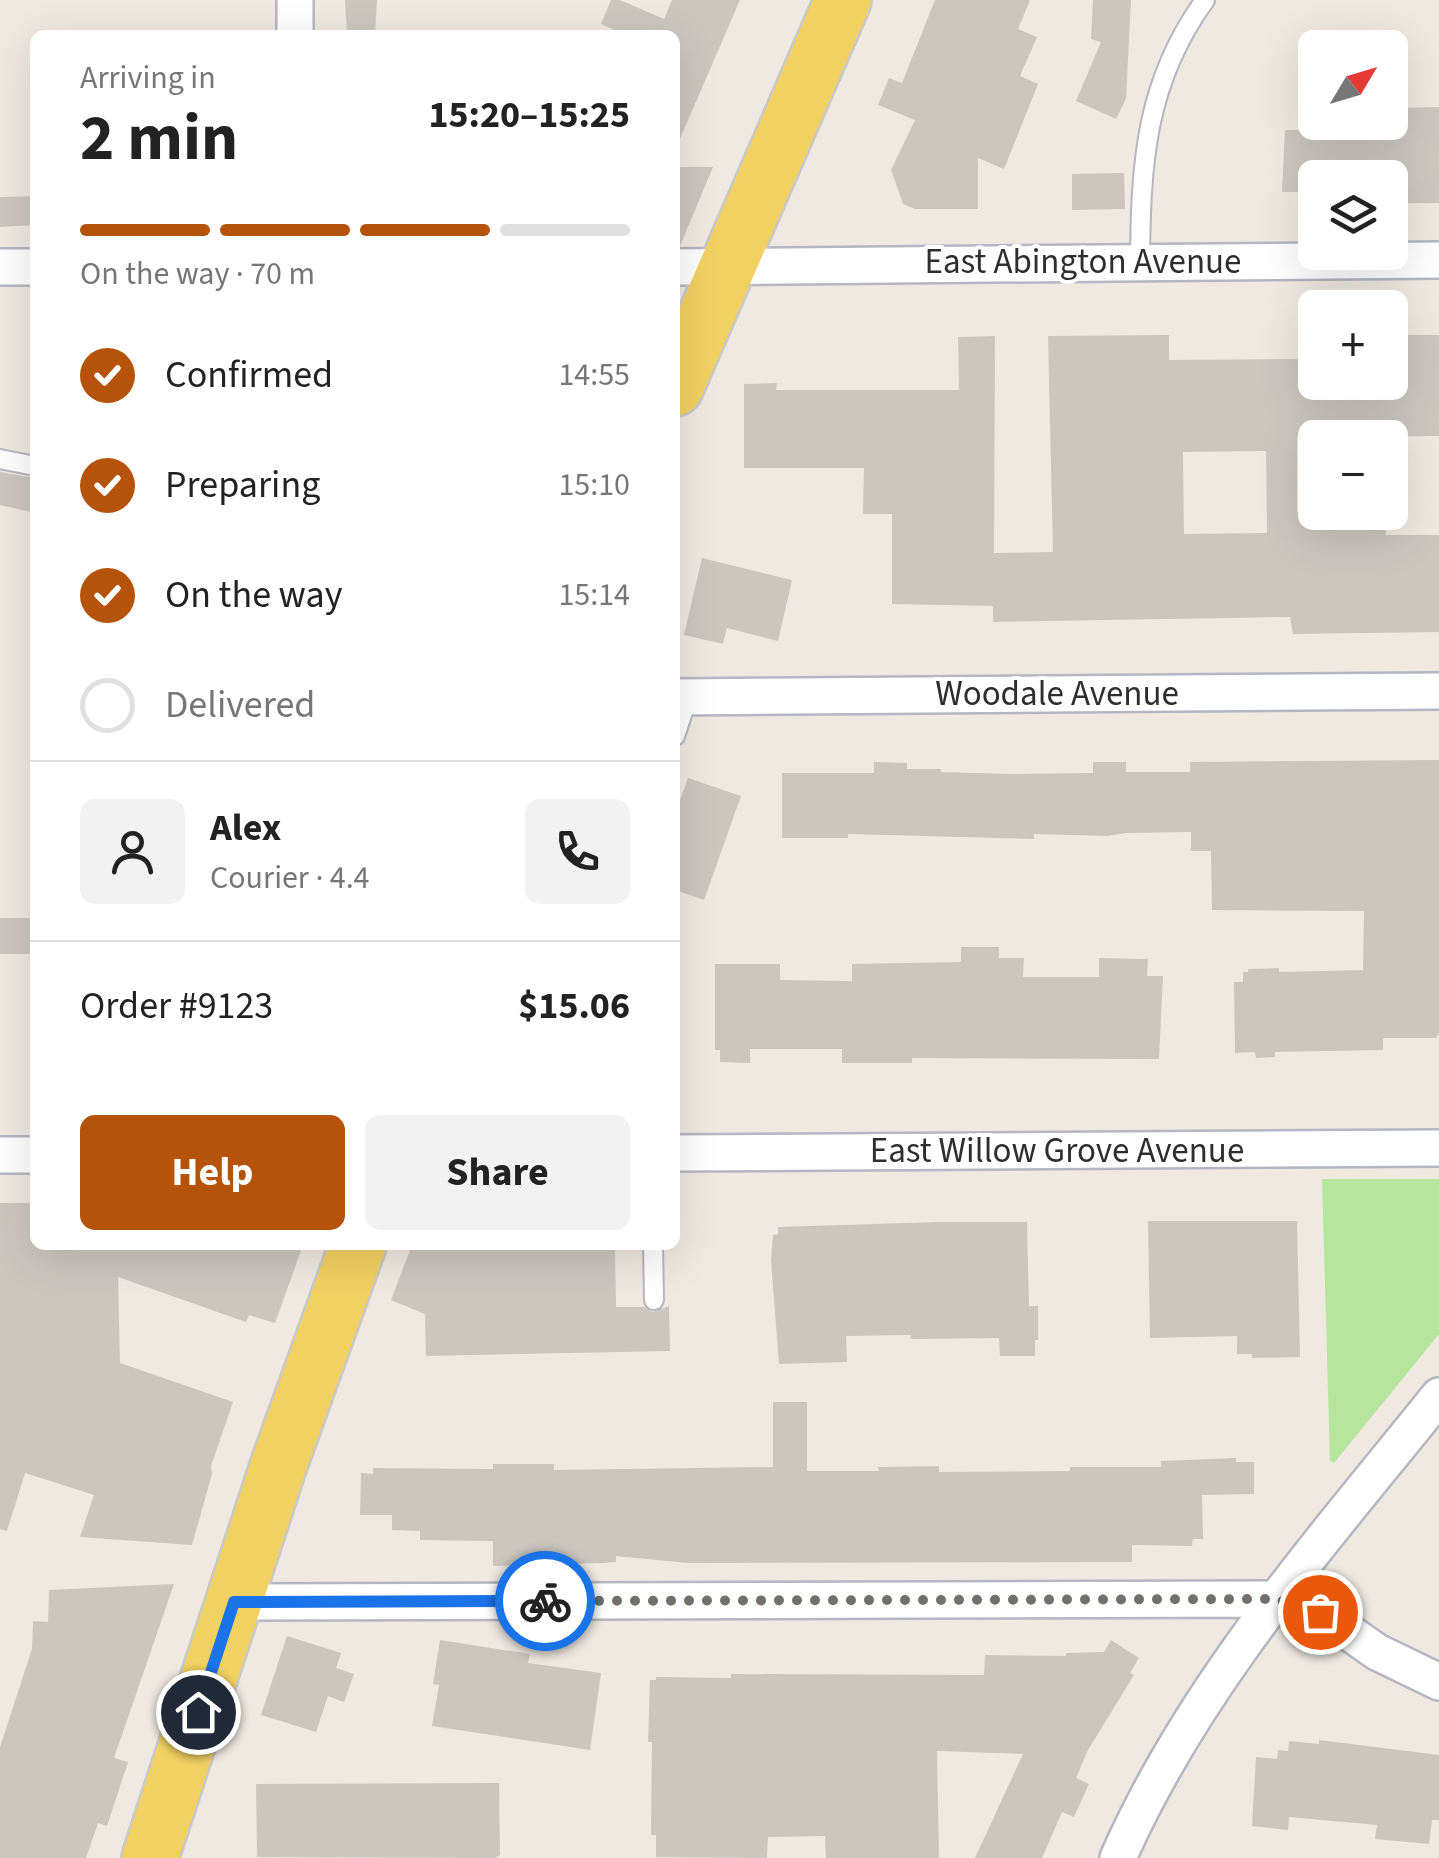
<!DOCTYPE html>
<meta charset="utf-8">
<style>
body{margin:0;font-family:"Source Sans 3",sans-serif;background:#f2f2f2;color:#222;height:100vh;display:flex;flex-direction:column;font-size:38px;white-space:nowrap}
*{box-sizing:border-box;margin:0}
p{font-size:32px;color:#767676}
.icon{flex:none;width:55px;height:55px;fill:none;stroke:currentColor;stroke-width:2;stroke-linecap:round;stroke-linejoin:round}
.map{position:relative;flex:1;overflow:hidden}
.sheet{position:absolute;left:30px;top:30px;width:650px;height:1220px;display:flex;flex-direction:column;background:#fff;border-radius:15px;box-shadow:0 10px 40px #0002}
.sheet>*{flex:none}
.needle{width:65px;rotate:52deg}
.buttons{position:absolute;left:1298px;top:30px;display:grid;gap:20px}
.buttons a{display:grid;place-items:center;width:110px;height:110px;border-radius:15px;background:#fff;box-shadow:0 10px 40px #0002;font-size:50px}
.pin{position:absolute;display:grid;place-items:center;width:85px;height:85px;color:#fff;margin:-42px;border:5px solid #fff;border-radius:50%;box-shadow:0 2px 10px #0007}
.courier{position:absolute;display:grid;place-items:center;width:100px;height:100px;margin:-50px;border:8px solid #1a73e8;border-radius:50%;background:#fff;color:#222;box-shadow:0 2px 12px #0007}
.overview em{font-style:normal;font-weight:700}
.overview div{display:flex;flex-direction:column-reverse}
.overview{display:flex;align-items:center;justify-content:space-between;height:170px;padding:0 50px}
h1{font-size:65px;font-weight:700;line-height:75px}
.bar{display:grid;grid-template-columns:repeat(4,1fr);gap:15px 10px;align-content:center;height:120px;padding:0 50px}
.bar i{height:12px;border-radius:8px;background:#e0e0e0}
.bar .active{background:#b45309}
.bar p{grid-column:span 4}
.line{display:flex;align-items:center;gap:25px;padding:0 50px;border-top:2px solid #e0e0e0}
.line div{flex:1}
.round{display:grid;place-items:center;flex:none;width:105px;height:105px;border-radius:15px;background:#f2f2f2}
ol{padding:0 50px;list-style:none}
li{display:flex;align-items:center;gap:30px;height:110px}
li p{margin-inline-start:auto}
li .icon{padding:10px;border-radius:50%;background:#b45309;color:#fff;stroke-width:4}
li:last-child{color:#767676}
li i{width:55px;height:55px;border:5px solid #e0e0e0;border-radius:50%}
.primary-button{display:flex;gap:20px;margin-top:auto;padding:20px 50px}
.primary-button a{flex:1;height:115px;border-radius:15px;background:#b45309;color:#fff;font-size:40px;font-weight:700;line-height:115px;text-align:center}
.primary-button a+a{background:#f2f2f2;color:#222}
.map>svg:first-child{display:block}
.green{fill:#b6e59e}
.building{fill:#cbc7bf;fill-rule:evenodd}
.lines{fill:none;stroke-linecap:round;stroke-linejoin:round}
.service-casing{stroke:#b4b7c1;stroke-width:22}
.minor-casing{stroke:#b4b7c1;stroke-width:40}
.primary-casing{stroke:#c9c9c9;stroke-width:60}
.service{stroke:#fff;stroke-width:18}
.minor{stroke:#fff;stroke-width:35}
.primary{stroke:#f2d163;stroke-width:55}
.done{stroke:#726f6d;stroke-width:10;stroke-dasharray:0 18}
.route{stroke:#1a73e8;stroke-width:12}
.labels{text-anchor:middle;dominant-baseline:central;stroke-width:8;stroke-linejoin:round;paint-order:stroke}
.street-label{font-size:35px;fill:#2e2e2e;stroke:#fff}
</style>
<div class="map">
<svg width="1439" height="1858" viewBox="0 0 1439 1858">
<rect width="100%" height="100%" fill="#efe9e1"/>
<path class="green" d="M1322,1179H1439V1334L1334,1463L1330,1460Z"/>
<path class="building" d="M345,0H377L375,35H347Z
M611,0H620L664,19L672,0H740L675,150V35H626L601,24Z
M935,0H1030L1018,29L1037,37L1020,76L1038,84L1004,169L978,158V209H915L903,204L891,170L915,120L878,105L889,78L902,83Z
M1093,0H1131L1126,99L1116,119L1076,101L1101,42L1091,39Z
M1439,107V203H1390V178H1315V192H1282L1285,130H1304V122H1390L1393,120V108Z
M675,167H713L680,246H675Z
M1124,173L1125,209L1072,210V174Z
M35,196V225L0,227V197Z
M1169,335V360L1315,359V382H1390V335H1439V436L1297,437V512H1386V535H1439V632L1293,634L1290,617L993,622V606L892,604V514H863L864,468H744V384L777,383L776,390H959L958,337L995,336L994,553L1053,552L1048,336ZM1266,451L1267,533L1184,534L1183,452Z
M0,472L35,478V513L0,505Z
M702,558L792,580L778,641L727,628L723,644L684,635Z
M1439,760V1033L1436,1038H1383V1050L1275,1052V1057L1256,1058L1255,1052L1235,1053L1234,982H1243V972H1248V969L1279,968V972L1363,970L1364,911L1212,910L1211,851H1191V832L1126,833L1107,836L1034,834V839L848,834V838H782V773H874V762L907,763V769H941V772L1010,774L1093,773V762H1126V772H1190V762Z
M688,778L741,796L704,900L675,890V814Z
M0,918H35V954H0Z
M961,947H999V958H1024L1023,977H1099V958L1148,959L1147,976H1163L1159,1059L912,1058V1063H842V1049H750V1063L720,1062V1050H715V964H780V980L852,981V964L961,962Z
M0,1203H35V1245H303L275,1323L249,1315L246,1322L118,1277L120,1363L233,1402L211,1466L212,1474L192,1545L80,1537L94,1495L25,1473L7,1531L0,1529Z
M1148,1221H1297L1300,1357L1252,1358V1354H1237V1336L1150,1338Z
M938,1222H1027L1029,1306H1038V1340H1035V1356H1000L999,1338L911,1339V1335L846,1336L847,1362L779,1364L771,1260L773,1235L778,1234V1227Z
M412,1245H615L616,1307H644L653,1312L669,1306L670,1351L426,1356L425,1314L391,1300Z
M773,1402H807V1471H879L878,1467L939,1466V1472L1070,1471V1467H1161V1461L1236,1458V1462H1254V1494L1202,1495L1203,1539H1193L1192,1546L1132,1545V1562L688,1563L616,1556V1562L604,1563L493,1566V1541L420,1540V1531L392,1530V1515H360L361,1473L373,1474V1468L493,1469V1464H554V1470L773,1467Z
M174,1584L114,1758L128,1762L107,1826L98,1823L86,1858H0V1747L32,1649L33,1621L48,1622L49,1590Z
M287,1636L341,1653L336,1668L354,1674L344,1702L328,1696L316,1732L261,1715Z
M440,1640L530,1654L528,1663L601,1673L590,1750L432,1726L439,1685L433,1684Z
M1111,1640L1139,1658L1130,1673L1134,1675L1088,1750L1076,1778L1089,1784L1074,1817L1062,1812L1042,1858H975L1023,1754L937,1751L939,1858H826L825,1836L768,1837L767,1858L656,1857V1835H651L652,1742H648L650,1680H656V1677L731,1678V1674L984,1675L985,1655L1066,1656V1653L1104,1652Z
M1319,1740L1439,1755V1820H1432L1429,1844L1375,1839L1377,1825L1289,1817L1288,1830L1252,1826L1256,1757L1277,1759L1278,1750L1288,1751L1289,1741L1319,1744Z
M499,1783L500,1855L495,1858L257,1857L256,1784Z"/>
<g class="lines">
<defs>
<path id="service" d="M1140,261C1141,163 1145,83 1205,0
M0,459L35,466
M675,736L688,697
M653,1245L654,1300"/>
<path id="minor" d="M295,0V35
M0,267H35
M675,267L1439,260
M675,697L1439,691
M675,1153L1439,1148
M0,1155H35
M234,1602L1276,1599L1320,1612L1377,1652L1439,1682
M1118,1858C1194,1685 1322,1542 1439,1396"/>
<path id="primary" d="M675,388L843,0
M150,1858L279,1464L358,1245"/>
</defs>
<use href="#service" class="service-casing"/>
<use href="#minor" class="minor-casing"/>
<use href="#primary" class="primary-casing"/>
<use href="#service" class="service"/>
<use href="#minor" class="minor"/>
<use href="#primary" class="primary"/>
</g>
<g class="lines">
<path class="done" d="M545,1601L1276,1599L1320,1612"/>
<path class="route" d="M198,1712L234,1602L545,1601"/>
</g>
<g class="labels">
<g class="street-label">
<text x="1083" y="262">East Abington Avenue</text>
<text x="1057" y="694">Woodale Avenue</text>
<text x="1057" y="1151">East Willow Grove Avenue</text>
</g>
</g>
</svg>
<div class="buttons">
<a><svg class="needle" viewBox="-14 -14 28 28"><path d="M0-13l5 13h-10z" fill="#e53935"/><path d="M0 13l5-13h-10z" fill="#767676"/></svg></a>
<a><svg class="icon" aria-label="layers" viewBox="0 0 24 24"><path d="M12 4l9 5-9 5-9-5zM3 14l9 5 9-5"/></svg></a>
<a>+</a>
<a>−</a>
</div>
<div class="pin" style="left:1320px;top:1612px;background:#ea580c"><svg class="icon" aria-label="bag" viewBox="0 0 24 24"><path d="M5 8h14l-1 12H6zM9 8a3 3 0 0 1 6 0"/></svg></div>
<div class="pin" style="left:198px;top:1712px;background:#1f2937"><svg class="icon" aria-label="home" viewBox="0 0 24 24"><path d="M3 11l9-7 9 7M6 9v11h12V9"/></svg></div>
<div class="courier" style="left:545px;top:1601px"><svg class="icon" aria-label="bike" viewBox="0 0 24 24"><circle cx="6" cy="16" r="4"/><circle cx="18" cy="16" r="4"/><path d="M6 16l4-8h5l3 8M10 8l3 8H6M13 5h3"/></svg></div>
<section class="sheet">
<div class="overview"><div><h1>2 min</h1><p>Arriving in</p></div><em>15:20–15:25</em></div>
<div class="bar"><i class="active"></i><i class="active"></i><i class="active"></i><i></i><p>On the way · 70 m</p></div>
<ol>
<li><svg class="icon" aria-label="check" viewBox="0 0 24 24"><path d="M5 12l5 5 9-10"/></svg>Confirmed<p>14:55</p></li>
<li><svg class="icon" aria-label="check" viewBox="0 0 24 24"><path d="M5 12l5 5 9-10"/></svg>Preparing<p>15:10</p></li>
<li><svg class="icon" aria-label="check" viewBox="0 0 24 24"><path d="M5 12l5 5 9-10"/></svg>On the way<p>15:14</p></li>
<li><i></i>Delivered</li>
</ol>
<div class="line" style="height:180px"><a class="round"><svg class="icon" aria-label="person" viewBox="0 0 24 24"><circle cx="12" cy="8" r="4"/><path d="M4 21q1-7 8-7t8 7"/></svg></a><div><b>Alex</b><p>Courier · 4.4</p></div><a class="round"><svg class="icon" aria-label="phone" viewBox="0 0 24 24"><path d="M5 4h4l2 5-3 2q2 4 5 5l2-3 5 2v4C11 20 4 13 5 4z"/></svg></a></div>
<div class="line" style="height:130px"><div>Order #9123</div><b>$15.06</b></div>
<div class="primary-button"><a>Help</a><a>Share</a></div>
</section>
</div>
